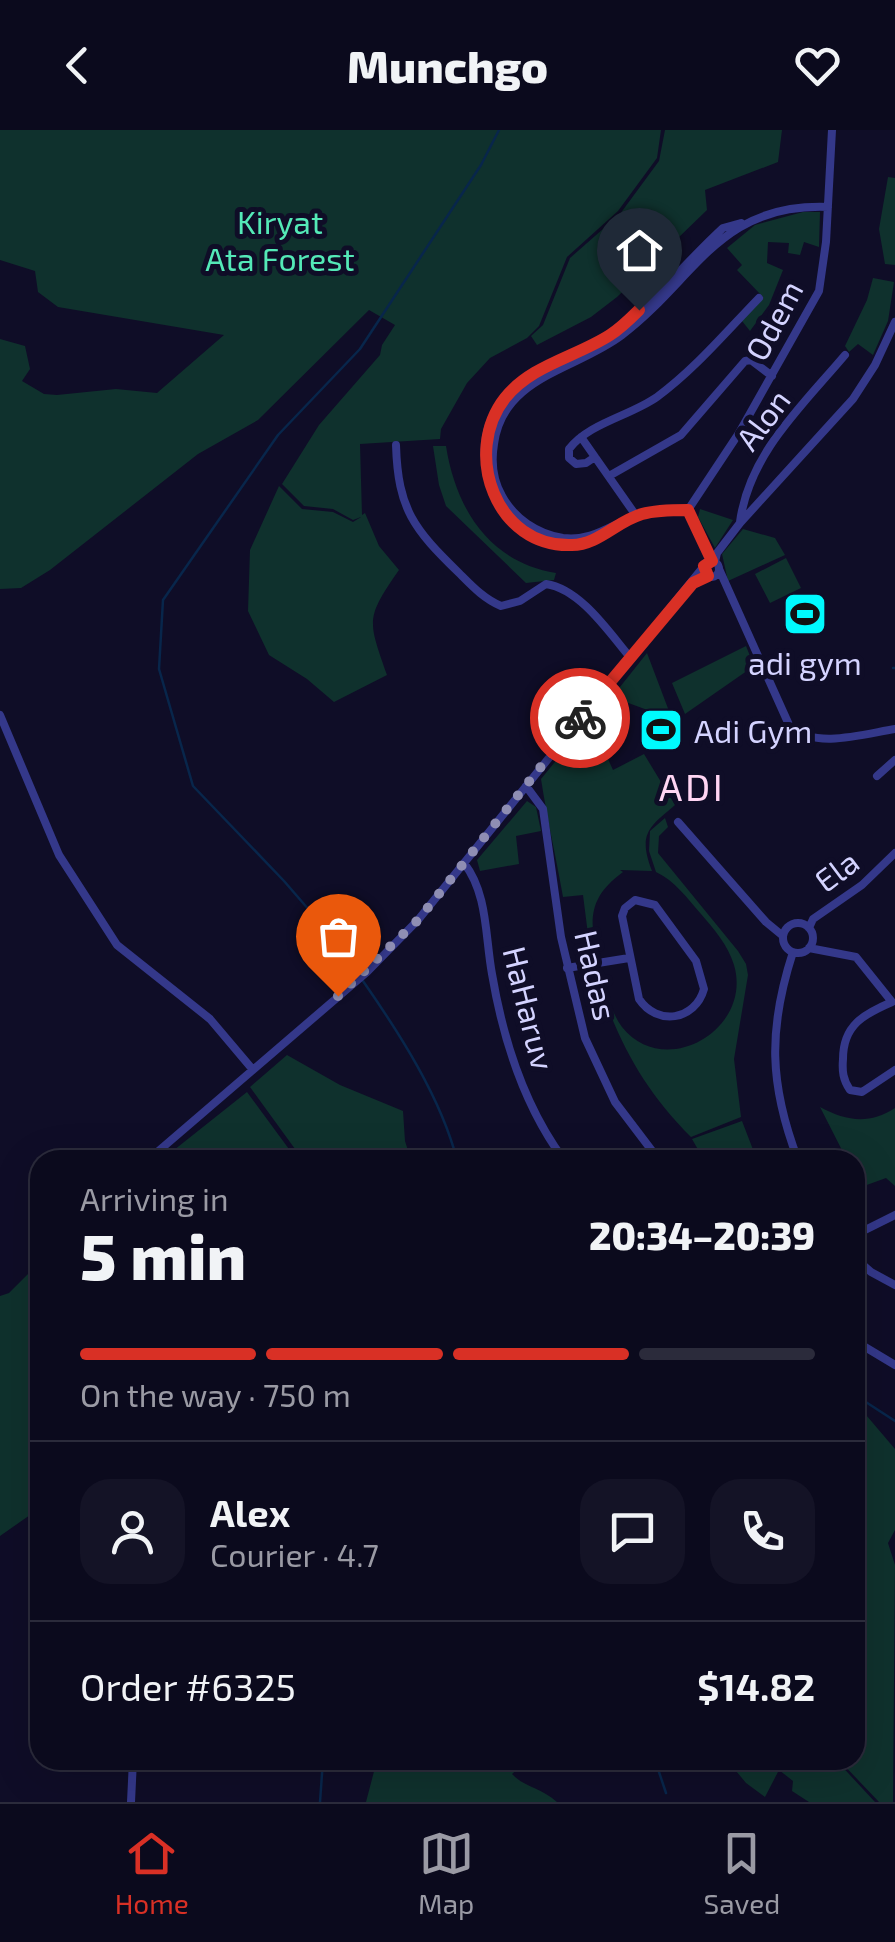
<!DOCTYPE html>
<meta charset="utf-8">
<style>
body{margin:0;font-family:"Exo 2",sans-serif;background:#141326;color:#f1f3f6;height:100vh;display:flex;flex-direction:column;font-size:38px;white-space:nowrap}
*{box-sizing:border-box;margin:0}
p{font-size:32px;color:#9a9aa4}
.icon{flex:none;width:55px;height:55px;fill:none;stroke:currentColor;stroke-width:2;stroke-linecap:round;stroke-linejoin:round}
.map{position:relative;flex:1;overflow:hidden}
.details{position:absolute;left:30px;top:1020px;width:835px;height:620px;display:flex;flex-direction:column;background:#0b0a1d;border-radius:30px;box-shadow:0 10px 40px #0002,0 0 0 2px #2b2b3b}
.details>*{flex:none}
.pin{position:absolute;display:grid;place-items:center;width:85px;height:85px;color:#fff;margin:-102px -42px;border-radius:50% 50% 50% 0;rotate:-45deg;box-shadow:0 0 10px #0007}
.pin .icon{rotate:45deg}
.courier{position:absolute;display:grid;place-items:center;width:100px;height:100px;margin:-50px;border:8px solid #d93025;border-radius:50%;background:#fff;color:#222;box-shadow:0 2px 12px #0007}
.headline em{font-style:normal;font-weight:800}
.headline div{display:flex;flex-direction:column-reverse}
.headline{display:flex;align-items:center;justify-content:space-between;height:170px;padding:0 50px}
h1{font-size:65px;font-weight:800;line-height:75px}
.bar{display:grid;grid-template-columns:repeat(4,1fr);gap:15px 10px;align-content:center;height:120px;padding:0 50px}
.bar i{height:12px;border-radius:8px;background:#2b2b3b}
.bar .current{background:#d93025}
.bar p{grid-column:span 4}
.line{display:flex;align-items:center;gap:25px;padding:0 50px;border-top:2px solid #2b2b3b}
.line div{flex:1}
.round{display:grid;place-items:center;flex:none;width:105px;height:105px;border-radius:30px;background:#141326}
header{display:flex;justify-content:space-between;align-items:center;height:130px;padding:0 50px;background:#0b0a1d;font-size:45px;font-weight:800}
.tab-bar{display:flex;justify-content:space-around;align-items:center;height:140px;border-top:2px solid #2b2b3b;background:#0b0a1d;font-size:28px;color:#9a9aa4}
.tab-bar a{display:grid;justify-items:center;gap:5px}
.tab-bar .current{color:#d93025}
.map>svg:first-child{display:block}
.green{fill:#0f312d}
.lines{fill:none;stroke-linecap:round;stroke-linejoin:round}
.stream{stroke:#08264b;stroke-width:2.5}
.minor{stroke:#34388a;stroke-width:8}
.done{stroke:#8f8eb3;stroke-width:10;stroke-dasharray:0 18}
.route{stroke:#d93025;stroke-width:12}
.labels{text-anchor:middle;dominant-baseline:central;stroke-width:10;stroke-linejoin:round;paint-order:stroke}
.park-label{font-size:32px;fill:#54e9b7;stroke:#0f0d27}
.street-label{font-size:32px;fill:#d4d3ff;stroke:#0f0d27}
.poi-label{font-size:32px;fill:#d4d3ff;stroke:#0f0d27}
.quarter-label{font-size:38px;letter-spacing:2.5px;fill:#ffd5f3;stroke:#0f0d27}
</style>
<header><svg class="icon" aria-label="back" viewBox="0 0 24 24"><path d="M15 5l-7 7 7 7"/></svg>Munchgo<svg class="icon" aria-label="heart" viewBox="0 0 24 24"><path d="M12 20l-8-8c-3-5 5-10 8-4 3-6 11-1 8 4z"/></svg></header>
<div class="map">
<svg width="895" height="1672" viewBox="0 0 895 1672">
<rect width="100%" height="100%" fill="#0f0d27"/>
<path class="green" d="M0,0H661L657,28L618,81L567,127L539,196L527,208L490,228L467,253L441,299L440,309L360,314L362,385L365,383L379,416L399,440C365,489 368,490 387,545L334,572L307,549L269,525L248,481L250,420L279,356L302,379L333,382L353,392L361,387L353,390L333,379L304,376L282,354L319,295L380,225L382,215L395,195L369,180L258,290L198,324L50,440L21,458L0,459V209L25,216L30,239L22,251L44,264L57,265L116,259L157,263L224,205L58,177L38,162L35,141L0,130Z
M665,0H782L778,32L705,60L707,80L617,167L591,187L537,215L531,206L543,195L570,128L620,84L659,31Z
M888,47L895,48V135L885,134L879,99Z
M803,82H820L819,117L804,112L800,125L788,123L789,113L768,112L767,133L783,140L769,175L750,201L742,191L763,167L737,140L742,135L727,118L755,95Z
M873,148L894,152L888,191L873,225L858,214L849,222L845,216L867,170Z
M776,176L793,187L775,217L758,206Z
M433,316H446C456,379 489,432 556,443L554,450L526,453L446,376L439,355Z
M700,379L733,390L715,418L698,387Z
M743,399L775,408L785,425L728,451L722,424Z
M786,428L801,458L770,473L755,444Z
M746,516L754,536L685,584L672,553Z
M647,523L672,589L612,567Z
M590,589L613,640L644,624L675,675C648,698 638,704 652,741L620,740L623,742C589,767 589,788 597,827L591,828L583,765L563,767C556,727 547,688 541,649Z
M527,671L536,677L541,701L516,706L519,734L480,741L477,730Z
M665,688L668,697L659,706L658,723L738,821L746,834L748,845L734,929L741,987L691,1007C641,957 615,906 595,840H600C606,858 610,881 622,897C665,951 753,899 734,835C728,815 714,799 701,784C687,768 675,751 656,742L649,721L650,701Z
M287,925L340,955L403,981L405,1011L411,1030H303L250,957Z
M247,962L297,1030H174L169,1024Z
M820,977C846,991 869,995 895,978V1056L886,1048L864,1056L855,1042V1030H847Z
M742,991L757,1030H704L692,1009Z
M40,1132V1378L0,1406V1166L9,1163Z
M855,1272L895,1319V1400L888,1413L895,1435L893,1672H879L839,1630H855Z
M377,1630H527L512,1644C524,1657 540,1657 557,1672H366Z
M727,1630H836L875,1672H809L792,1661L793,1651L779,1640L765,1667L746,1653Z"/>
<g class="lines">
<path class="stream" d="M893,538H895
M358,845L329,803L284,751L193,656L159,539L163,470L278,305L360,219L481,35L499,0
M363,851C400,904 441,968 457,1030
M855,1265L895,1291
M655,1630L666,1663
M320,1672L323,1630"/>
<path class="minor" d="M581,307L637,387
M396,315C398,380 414,399 459,443C472,456 484,469 501,476L520,471L546,454C580,459 608,501 629,526
M595,327L586,333L576,334L569,328V319C589,293 630,286 657,267C695,239 726,202 759,168
M609,346L681,305L745,231L751,230L772,246
M688,380C673,380 656,380 642,384C613,392 595,412 563,408C537,404 514,388 502,366C493,350 491,332 494,314C503,246 576,240 622,205C697,148 718,73 828,77
M688,380L739,303L819,161L826,112L832,0
M688,380L712,431
M740,392C749,324 802,276 845,225
M593,410C571,419 548,416 527,403C505,389 490,366 486,340C472,248 563,241 617,200C655,171 687,131 723,98L741,93
M703 439a8 8 0 1 1 16 0a8 8 0 1 1-16 0Z
M715,432L717,423L740,393L853,269L875,235L895,192
M719,439L790,597C816,619 864,604 895,599
M0,585L59,725L117,815L210,889L253,940
M877,646L895,630
M526,656L543,679L561,807L585,908L615,972L659,1030
M678,692L766,792L783,806
M464,733C488,764 485,806 492,844C503,909 524,976 564,1030
M635,770L655,775L696,831L704,859C695,891 657,896 639,869L622,786L625,778Z
M783 808a15 15 0 1 1 30 0a15 15 0 1 1-30 0Z
M809,798L813,789L862,755L895,723
M809,818L856,827L892,872
M793,822C768,899 769,954 798,1030
M567,838L629,828
M892,872C864,884 843,895 843,929C842,941 843,950 850,960L862,962L895,940
M148,1030L367,842L418,790L704,436
M855,1105L895,1085
M855,1128L871,1142L895,1155
M855,1211L895,1235
M131,1672L133,1630"/>
</g>
<g class="lines">
<path class="done" d="M338,866L418,790L580,588"/>
<path class="route" d="M580,588L693,453L708,446L704,436L712,431L688,380C673,380 656,380 642,384C617,391 598,415 572,415C496,418 462,323 505,268C531,235 576,227 610,205C621,198 630,189 639,180"/>
</g>
<defs>
<symbol id="stadium-square" viewBox="-11 -11 22 22"><rect x="-9" y="-9" width="18" height="18" rx="4" fill="#00fafe" stroke="#0f0d27"/><path d="M0-5a6.5 5 0 1 0 0 10a6.5 5 0 1 0 0-10ZM-3.5-1.8h7v3.6h-7Z" fill="#111"/></symbol>
</defs>
<g fill-rule="evenodd">
<use href="#stadium-square" x="780" y="459" width="50" height="50"/>
<use href="#stadium-square" x="636" y="575" width="50" height="50"/>
</g>
<g class="labels">
<g class="park-label">
<text x="280" y="91">Kiryat<tspan x="280" dy="37">Ata Forest</tspan></text>
</g>
<g class="street-label">
<text transform="translate(773 190) rotate(-62)">Odem</text>
<text transform="translate(762 289) rotate(-53)">Alon</text>
<text transform="translate(836 740) rotate(-37)">Ela</text>
<text transform="translate(597 845) rotate(77)">Hadas</text>
<text transform="translate(530 878) rotate(76)">HaHaruv</text>
</g>
<g class="poi-label">
<text x="805" y="532">adi gym</text>
<text x="694" y="600" text-anchor="start">Adi Gym</text>
</g>
<g class="quarter-label">
<text x="692" y="656">ADI</text>
</g>
</g>
</svg>
<div class="pin" style="left:338px;top:866px;background:#ea580c"><svg class="icon" aria-label="bag" viewBox="0 0 24 24"><path d="M5 8h14l-1 12H6zM9 8a3 3 0 0 1 6 0"/></svg></div>
<div class="pin" style="left:639px;top:180px;background:#1f2937"><svg class="icon" aria-label="home" viewBox="0 0 24 24"><path d="M3 11l9-7 9 7M6 9v11h12V9"/></svg></div>
<div class="courier" style="left:580px;top:588px"><svg class="icon" aria-label="bike" viewBox="0 0 24 24"><circle cx="6" cy="16" r="4"/><circle cx="18" cy="16" r="4"/><path d="M6 16l4-8h5l3 8M10 8l3 8H6M13 5h3"/></svg></div>
<section class="details">
<div class="headline"><div><h1>5 min</h1><p>Arriving in</p></div><em>20:34–20:39</em></div>
<div class="bar"><i class="current"></i><i class="current"></i><i class="current"></i><i></i><p>On the way · 750 m</p></div>
<div class="line" style="height:180px"><a class="round"><svg class="icon" aria-label="person" viewBox="0 0 24 24"><circle cx="12" cy="8" r="4"/><path d="M4 21q1-7 8-7t8 7"/></svg></a><div><b>Alex</b><p>Courier · 4.7</p></div><a class="round"><svg class="icon" aria-label="chat" viewBox="0 0 24 24"><path d="M4 5h16v11H9l-5 4z"/></svg></a><a class="round"><svg class="icon" aria-label="phone" viewBox="0 0 24 24"><path d="M5 4h4l2 5-3 2q2 4 5 5l2-3 5 2v4C11 20 4 13 5 4z"/></svg></a></div>
<div class="line" style="height:130px"><div>Order #6325</div><b>$14.82</b></div>
</section>
</div>
<nav class="tab-bar">
<a class="current"><svg class="icon" aria-label="home" viewBox="0 0 24 24"><path d="M3 11l9-7 9 7M6 9v11h12V9"/></svg>Home</a>
<a><svg class="icon" aria-label="map" viewBox="0 0 24 24"><path d="M3 6l6-2 6 2 6-2v14l-6 2-6-2-6 2zM9 4v14M15 6v14"/></svg>Map</a>
<a><svg class="icon" aria-label="saved" viewBox="0 0 24 24"><path d="M7 4h10v16l-5-4-5 4z"/></svg>Saved</a>
</nav>
